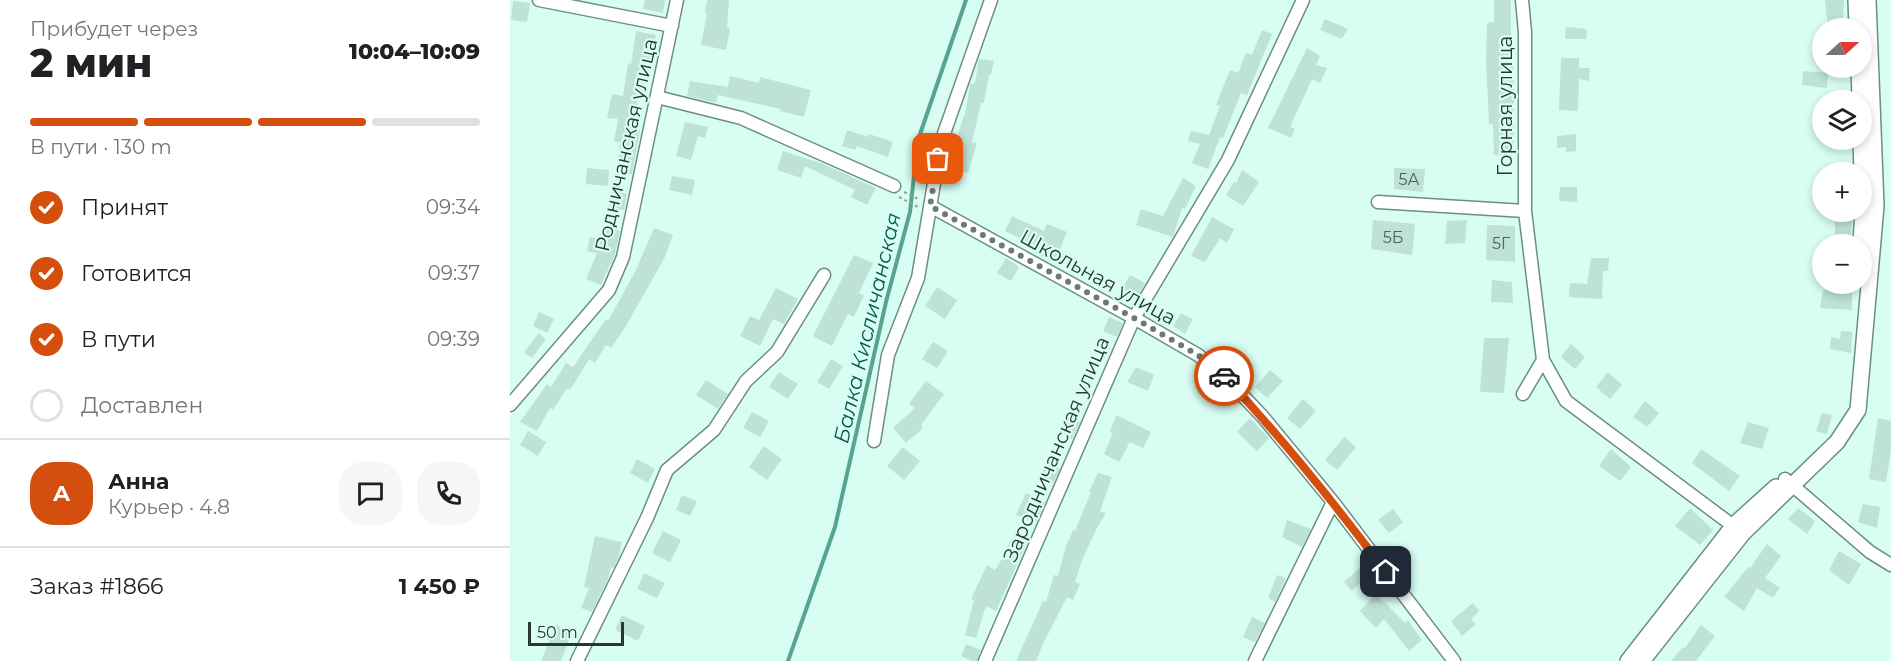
<!DOCTYPE html>
<html lang="ru">
<meta charset="utf-8">
<style>
body{margin:0;font-family:Montserrat,sans-serif;background:#f6f6f6;color:#202124;height:100vh;display:flex;flex-direction:column;font-size:22px;white-space:nowrap}
*{box-sizing:border-box;margin:0}
p{font-size:20px;color:#757577}
.icon{flex:none;width:33px;height:33px;fill:none;stroke:currentColor;stroke-width:2;stroke-linecap:round;stroke-linejoin:round}
.map{position:relative;flex:1;overflow:hidden}
.side{display:flex;flex-direction:column;background:#fff;width:510px}
.side>*{flex:none}
.needle{width:39px;rotate:69deg}
.tools{position:absolute;left:1302px;top:18px;display:grid;gap:12px}
.tools a{display:grid;place-items:center;width:60px;height:60px;border-radius:50%;background:#fff;box-shadow:0 3px 9px #0003;font-size:30px}
.scale{position:absolute;left:18px;bottom:15px;width:96px;box-sizing:border-box;padding-left:6px;border:3px solid #283733;border-top:0;font-size:16px;line-height:21px;white-space:nowrap;color:#283733;-webkit-text-stroke:4px #d8fdf2;paint-order:stroke}
.pin{position:absolute;display:grid;place-items:center;width:51px;height:51px;color:#fff;margin:-26px;border-radius:12px;box-shadow:0 3px 9px #0006}
.courier{position:absolute;display:grid;place-items:center;width:60px;height:60px;margin:-30px;border:4px solid #d44f0d;border-radius:50%;background:#fff;color:#222;box-shadow:0 2px 8px #0007}
.summary em{font-style:normal;font-weight:800}
.summary div{display:flex;flex-direction:column-reverse}
.summary{display:flex;align-items:center;justify-content:space-between;height:102px;padding:0 30px}
h1{font-size:39px;font-weight:800;line-height:45px}
.bar{display:grid;grid-template-columns:repeat(4,1fr);gap:9px 6px;align-content:center;height:72px;padding:0 30px}
.bar i{height:8px;border-radius:4px;background:#e0e0e0}
.bar .current{background:#d44f0d}
.bar p{grid-column:span 4}
.line{display:flex;align-items:center;gap:15px;padding:0 30px;border-top:2px solid #e0e0e0}
.line div{flex:1}
.round{display:grid;place-items:center;flex:none;width:63px;height:63px;border-radius:24px;background:#f6f6f6}
ol{padding:0 30px;list-style:none}
li{display:flex;align-items:center;gap:18px;height:66px}
li p{margin-inline-start:auto}
li .icon{padding:6px;border-radius:50%;background:#d44f0d;color:#fff;stroke-width:4}
li:last-child{color:#757577}
li i{width:33px;height:33px;border:3px solid #e0e0e0;border-radius:50%}
main{display:flex;flex:1;min-height:0}
.map>svg:first-child{display:block}
.lines{fill:none;stroke-linecap:round;stroke-linejoin:round}
.stream{stroke:#5aa391;stroke-width:4}
.building{fill:#bee2d7}
.minor-casing{stroke:#6d8e85;stroke-width:15}
.tertiary-casing{stroke:#6d8e85;stroke-width:18}
.path{stroke:#89a49c;stroke-width:2;stroke-dasharray:3 3;stroke-linecap:butt}
.minor{stroke:#fff;stroke-width:12}
.tertiary{stroke:#fff;stroke-width:15}
.done{stroke:#667c76;stroke-width:6;stroke-dasharray:0 10.8}
.route{stroke:#d44f0d;stroke-width:8}
.labels{text-anchor:middle;dominant-baseline:central;stroke-width:4.5;stroke-linejoin:round;paint-order:stroke}
.number-label{font-size:16px;fill:#4e625c}
.street-label{font-size:20px;fill:#283733;stroke:#d8fdf2}
.water-label{font-size:21px;font-style:italic;fill:#025b4b;stroke:#d8fdf2}
</style>
<main>
<section class="side">
<div class="summary"><div><h1>2 мин</h1><p>Прибудет через</p></div><em>10:04–10:09</em></div>
<div class="bar"><i class="current"></i><i class="current"></i><i class="current"></i><i></i><p>В пути · 130 m</p></div>
<ol>
<li><svg class="icon" aria-label="check" viewBox="0 0 24 24"><path d="M5 12l5 5 9-10"/></svg>Принят<p>09:34</p></li>
<li><svg class="icon" aria-label="check" viewBox="0 0 24 24"><path d="M5 12l5 5 9-10"/></svg>Готовится<p>09:37</p></li>
<li><svg class="icon" aria-label="check" viewBox="0 0 24 24"><path d="M5 12l5 5 9-10"/></svg>В пути<p>09:39</p></li>
<li><i></i>Доставлен</li>
</ol>
<div class="line" style="height:108px"><b class="round" style="background:#d44f0d;color:#fff">А</b><div><b>Анна</b><p>Курьер · 4.8</p></div><a class="round"><svg class="icon" aria-label="chat" viewBox="0 0 24 24"><path d="M4 5h16v11H9l-5 4z"/></svg></a><a class="round"><svg class="icon" aria-label="phone" viewBox="0 0 24 24"><path d="M5 4h4l2 5-3 2q2 4 5 5l2-3 5 2v4C11 20 4 13 5 4z"/></svg></a></div>
<div class="line" style="height:78px"><div>Заказ #1866</div><b>1 450 ₽</b></div>
</section>
<div class="map">
<svg width="1381" height="661" viewBox="0 0 1381 661">
<rect width="100%" height="100%" fill="#d8fdf2"/>
<g class="lines">
<path class="stream" d="M278,661L325,527L376,302L400,212L408,140L456,0"/>
</g>
<path class="building" d="M135,0H155L153,13L133,9Z
M197,0H219L217,27L220,28L216,50L191,45L197,13H195Z
M984,0H1001V61H1003L1004,83V154L984,155L983,124H979L976,62L977,23L984,22Z
M1315,0H1334L1333,28H1318Z
M3,1L20,3L17,22L1,20Z
M815,19L838,29L832,39L810,30Z
M1056,27L1077,29L1076,39H1055Z
M752,30L762,34L737,95L731,93L713,138L710,137L698,169L682,163L690,144L678,141L681,131L699,135L710,106L706,105L720,70L728,73L736,53L742,55Z
M126,31L146,35L136,84H130L123,129L130,130L122,174L107,172L110,142H104L108,119L97,118L102,94L113,96L118,63L121,64Z
M797,48L810,56L806,65L817,68L810,83L802,79L780,127L785,129L781,138L758,128Z
M1051,58H1069V68H1080L1079,81L1069,79L1068,111L1049,110Z
M469,59L484,61L481,75H479L474,103H471L462,142L467,143L458,173L441,169L447,138L454,115H455L460,84L465,83Z
M1293,71L1318,73L1317,88L1292,85Z
M220,76L249,83L250,77L301,90L294,117L270,111L271,109L208,95L206,103L177,96L180,81L218,87Z
M175,122L198,127L195,138L188,136L181,160L166,156Z
M337,130L358,137L359,134L383,142L378,157L347,146L345,150L332,146Z
M1066,134V151L1056,152V147L1047,148V136Z
M273,151L313,164L366,188L357,205L341,197L345,190L295,166L291,178L267,170Z
M77,168L99,170L98,186L76,184Z
M884,168L915,169L913,192L884,189Z
M732,170L749,182L733,206L716,195L724,182L726,183Z
M162,176L185,180L182,195L159,190Z
M673,178L686,186L675,209L672,208L663,237L626,225L631,209L653,216Z
M1050,187H1067V202L1049,201Z
M102,191L117,194L114,210L99,207Z
M502,216L534,231L537,224L557,232L545,262L525,253L528,247L495,231Z
M702,217L724,229L717,243L710,238L695,262L681,256Z
M1325,219H1342L1341,244H1329V235H1325Z
M863,220L905,224L902,255L861,249Z
M957,220L955,243L935,244L937,221Z
M977,225L1005,226V262L976,260Z
M92,227L110,231L105,254L91,285L76,279L87,253L77,251L80,237L89,239Z
M144,228L163,235L154,259L116,326L101,348L96,345L85,363L79,359L60,390L57,388L43,410L40,408L27,431L10,422L37,384L41,387L56,363L63,367L96,319L98,321L125,272Z
M344,255L363,263L349,293L354,295L344,317L338,314L322,346L303,336Z
M496,258L509,267L501,281L487,273Z
M1081,258H1099L1098,271H1093L1092,299L1059,297L1060,283L1077,284Z
M620,275L635,283L626,299L611,291Z
M982,280L1002,282L1003,303L981,302Z
M1332,284H1342V310L1310,308L1313,290L1331,292Z
M427,287L447,300L435,319L415,306Z
M266,288L288,299L274,324L263,319L250,346L230,336L240,316L249,320Z
M29,312L44,319L37,333L23,326Z
M671,313L683,319L675,334L663,326Z
M599,317L613,323L607,337L593,331Z
M1331,331L1342,332L1341,353L1320,349L1321,337L1330,339Z
M29,333L36,339L22,358L14,352Z
M974,338H999L994,393L970,392Z
M423,342L438,351L427,368L412,359Z
M1061,344L1075,357L1065,369L1051,357Z
M321,359L333,366L319,389L307,382Z
M626,367L644,375L638,391L617,382Z
M760,370L773,381L757,398L745,387Z
M269,372L288,384L278,399L259,387Z
M1098,372L1112,385L1100,399L1086,387Z
M196,380L218,394L208,409L186,395Z
M416,381L434,394L411,425L413,428L396,443L383,428L405,408L399,404Z
M793,399L806,411L790,429L777,418Z
M1135,401L1149,413L1137,427L1123,417Z
M242,412L259,421L250,437L233,428Z
M1312,413L1322,415L1317,434L1306,431Z
M606,415L641,432L633,448L620,442L609,462L594,454L603,433L600,432Z
M560,418L570,422L562,439L551,434Z
M740,418L759,438L747,451L727,432Z
M1368,418L1381,421V450L1376,482L1359,479Z
M1238,422L1259,428L1252,449L1230,443Z
M18,431L36,442L28,456L10,445Z
M834,437L846,447L827,470L815,460Z
M254,446L272,459L257,480L239,467Z
M393,447L410,461L394,480L377,466Z
M1101,449L1121,467L1110,481L1089,466Z
M1191,449L1230,476L1219,491L1182,463Z
M127,459L145,469L138,483L120,473Z
M537,462L550,469L543,483L530,476Z
M588,473L602,477L590,511L596,513L587,528L572,560L565,582L570,584L563,600L557,597L533,644L526,661H506L533,601L536,602L544,575L548,576L556,546L563,530L565,531L581,492L579,491Z
M516,493L535,502L526,522L506,515Z
M172,495L187,501L180,516L166,510Z
M1353,504L1370,507L1367,528L1348,522Z
M1180,508L1203,530L1190,545L1165,526Z
M1288,508L1305,521L1297,534L1278,519Z
M883,509L893,522L879,533L868,520Z
M777,520L801,529L792,547L772,537Z
M153,531L171,540L160,562L142,553Z
M507,534L518,540L486,611L476,606L466,638L455,635L464,600L461,599L477,565L485,570L492,559L501,539L505,540Z
M85,536L112,542L109,556L104,568L101,567L98,579L82,612L71,608L79,588L74,587Z
M1257,544L1271,556L1255,578L1270,588L1263,598L1247,588L1234,611L1214,597L1238,567L1240,568Z
M1329,551L1351,564L1339,585L1319,570Z
M853,565L861,573L842,591L834,582Z
M134,573L155,583L147,598L127,589Z
M767,575L776,578L765,602L758,598Z
M866,594L895,623L898,620L912,640L899,651L874,619L866,628L850,611Z
M963,603L969,611L961,619L966,624L952,636L941,621Z
M112,615L135,626L128,641L105,630Z
M742,617L755,623L745,642L733,637Z
M46,625L62,632L51,661H31Z
M1191,625L1205,636L1186,661H1161L1173,647L1175,648Z
M456,644L471,650L467,661H461L451,656Z"/>
<g class="lines">
<defs>
<path id="minor" d="M29,0L162,26
M1012,0L1015,32V211L1033,360L1056,401L1230,531
M147,97L231,118L384,186
M868,202L1015,211
M420,206L624,318L688,355L714,376L753,417L823,502L944,661
M1013,394L1033,360
M0,405L99,290L113,257L167,0
M364,441L378,355L408,278L431,142L481,0
M1275,479L1360,552L1381,565
M67,661L137,518L157,470L204,430L236,381L267,352L314,275
M475,661L624,318L718,160L793,0
M745,661L823,502"/>
<path id="tertiary" d="M1346,0L1347,28
M1349,68L1350,100
M1351,140L1353,208L1351,244
M1118,661L1224,525L1266,487
M1132,661L1233,533L1327,442L1348,410L1366,206L1358,0"/>
</defs>
<use href="#minor" class="minor-casing"/>
<use href="#tertiary" class="tertiary-casing"/>
<path class="path" d="M394,192L408,199
M389,197L408,207"/>
<use href="#minor" class="minor"/>
<use href="#tertiary" class="tertiary"/>
</g>
<g class="lines">
<path class="done" d="M428,159L420,206L624,318L688,355L714,376"/>
<path class="route" d="M714,376C772,438 825,504 876,572"/>
</g>
<g class="labels">
<g class="number-label">
<text x="899" y="179">5А</text>
<text x="883" y="237">5Б</text>
<text x="991" y="243">5Г</text>
</g>
<g class="street-label">
<text transform="translate(995 106) rotate(-90)">Горная улица</text>
<text transform="translate(116 145) rotate(-77)">Родничанская улица</text>
<text transform="translate(588 277) rotate(29)">Школьная улица</text>
<text transform="translate(546 449) rotate(-67)">Зародничанская улица</text>
</g>
<g class="water-label">
<text transform="translate(357 328) rotate(-77)">Балка Кисличанская</text>
</g>
</g>
</svg>
<div class="tools">
<a><svg class="needle" viewBox="-14 -14 28 28"><path d="M0-13l5 13h-10z" fill="#e53935"/><path d="M0 13l5-13h-10z" fill="#757577"/></svg></a>
<a><svg class="icon" aria-label="layers" viewBox="0 0 24 24"><path d="M12 4l9 5-9 5-9-5zM3 14l9 5 9-5"/></svg></a>
<a>+</a>
<a>−</a>
</div>
<div class="scale">50 m</div>
<div class="pin" style="left:428px;top:159px;background:#ea580c"><svg class="icon" aria-label="bag" viewBox="0 0 24 24"><path d="M5 8h14l-1 12H6zM9 8a3 3 0 0 1 6 0"/></svg></div>
<div class="pin" style="left:876px;top:572px;background:#1f2937"><svg class="icon" aria-label="home" viewBox="0 0 24 24"><path d="M3 11l9-7 9 7M6 9v11h12V9"/></svg></div>
<div class="courier" style="left:714px;top:376px"><svg class="icon" aria-label="car" viewBox="0 0 24 24"><path d="M5 17H2v-5l4-1 3-4h7l3 4 3 1v5h-3M9 17h6M6 11h13"/><circle cx="7" cy="17" r="2"/><circle cx="17" cy="17" r="2"/></svg></div>
</div>
</main>
